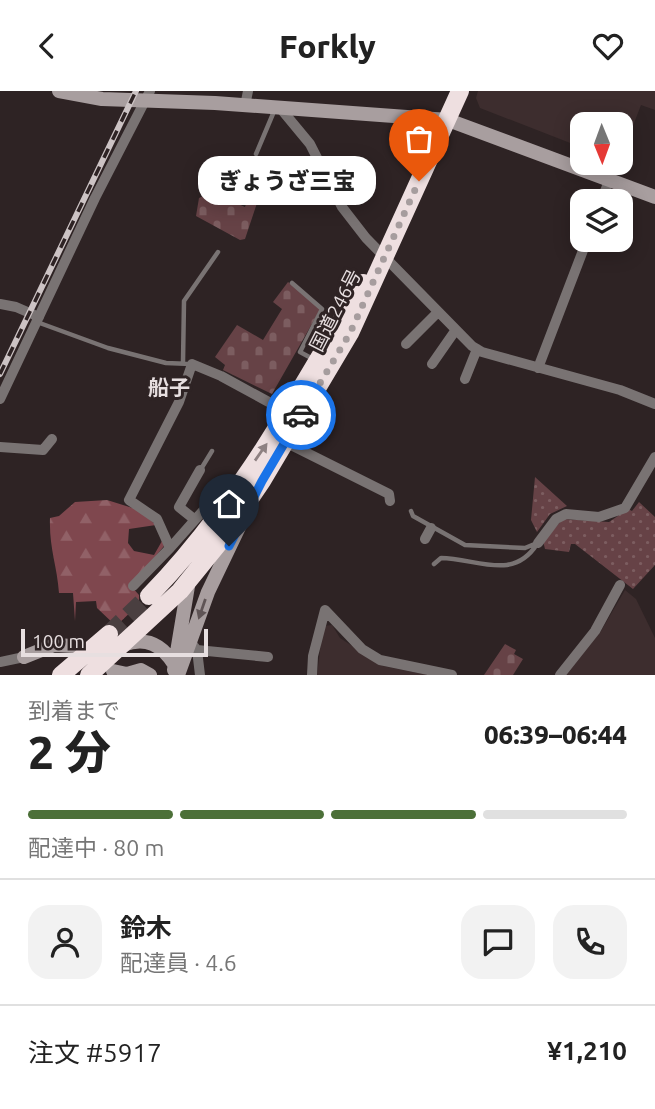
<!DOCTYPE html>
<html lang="ja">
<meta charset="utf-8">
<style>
body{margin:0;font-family:Ubuntu,"Noto Sans JP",sans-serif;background:#f2f2f2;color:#222;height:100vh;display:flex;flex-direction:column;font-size:26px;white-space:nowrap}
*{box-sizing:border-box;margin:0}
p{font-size:23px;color:#767676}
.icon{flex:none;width:38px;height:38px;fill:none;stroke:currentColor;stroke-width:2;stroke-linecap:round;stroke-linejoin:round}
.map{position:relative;height:584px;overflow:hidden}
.panel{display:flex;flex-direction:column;background:#fff;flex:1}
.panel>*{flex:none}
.needle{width:46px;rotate:179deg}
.controls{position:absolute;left:570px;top:21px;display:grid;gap:14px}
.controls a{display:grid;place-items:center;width:63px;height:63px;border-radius:14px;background:#fff;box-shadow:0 4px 18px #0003;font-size:35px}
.scale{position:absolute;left:21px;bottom:18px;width:187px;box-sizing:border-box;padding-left:7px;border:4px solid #e7dfe0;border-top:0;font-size:19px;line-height:24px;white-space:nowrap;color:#e7dfe0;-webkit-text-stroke:5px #2e2324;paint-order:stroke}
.pin{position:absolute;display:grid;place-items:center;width:60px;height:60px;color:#fff;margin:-72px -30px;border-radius:50% 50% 50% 0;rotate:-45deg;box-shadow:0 0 7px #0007}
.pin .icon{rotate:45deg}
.courier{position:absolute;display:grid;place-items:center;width:70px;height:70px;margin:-35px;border:5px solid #1a73e8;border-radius:50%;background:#fff;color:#222;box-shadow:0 2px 9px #0007}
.bubble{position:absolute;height:49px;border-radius:21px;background:#fff;box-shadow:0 4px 18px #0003;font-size:23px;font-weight:800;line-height:49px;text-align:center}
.summary em{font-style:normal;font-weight:800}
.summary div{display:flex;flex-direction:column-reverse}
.summary{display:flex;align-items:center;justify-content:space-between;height:119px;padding:0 28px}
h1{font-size:46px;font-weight:800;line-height:52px}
.bar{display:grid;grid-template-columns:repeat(4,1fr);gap:10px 7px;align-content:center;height:84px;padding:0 28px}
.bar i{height:9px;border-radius:5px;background:#e0e0e0}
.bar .current{background:#4c7038}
.bar p{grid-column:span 4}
.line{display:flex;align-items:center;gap:18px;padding:0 28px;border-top:2px solid #e0e0e0}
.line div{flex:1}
.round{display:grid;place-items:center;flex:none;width:74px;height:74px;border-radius:21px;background:#f2f2f2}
header{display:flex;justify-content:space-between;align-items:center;height:91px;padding:0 28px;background:#fff;font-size:32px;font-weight:800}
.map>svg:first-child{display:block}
.built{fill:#3d2d2e}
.forest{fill:url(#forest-firs)}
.cemetery{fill:url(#cemetery-stones)}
.park{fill:url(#park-dots)}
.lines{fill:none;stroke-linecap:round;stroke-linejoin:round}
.highway-tunnel{stroke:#4a3f40;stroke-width:18;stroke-dasharray:18 9;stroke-linecap:butt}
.lane{stroke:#797373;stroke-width:4.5}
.street{stroke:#797373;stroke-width:10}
.secondary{stroke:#a89e9f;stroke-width:14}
.highway{stroke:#eedfe0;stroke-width:18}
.rail-casing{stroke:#ccc3c4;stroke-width:6}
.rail{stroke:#2e2324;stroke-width:3.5;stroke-dasharray:10;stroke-linecap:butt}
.oneway{fill:#8e8182}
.oneway2{fill:#5f5455}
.done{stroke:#a69d9e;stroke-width:7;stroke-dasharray:0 12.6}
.route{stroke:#1a73e8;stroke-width:9}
.labels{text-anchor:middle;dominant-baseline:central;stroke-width:6;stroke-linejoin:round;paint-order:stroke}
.street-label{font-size:19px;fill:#e7dfe0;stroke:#2e2324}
.neighbourhood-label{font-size:21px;font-weight:bold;fill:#e7dfe0;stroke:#2e2324}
</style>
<header><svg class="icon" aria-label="back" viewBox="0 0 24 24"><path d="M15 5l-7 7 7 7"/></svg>Forkly<svg class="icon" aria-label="heart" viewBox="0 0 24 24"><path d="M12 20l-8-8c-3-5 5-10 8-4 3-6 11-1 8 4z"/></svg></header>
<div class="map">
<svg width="655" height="584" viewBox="0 0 655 584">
<defs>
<pattern id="forest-firs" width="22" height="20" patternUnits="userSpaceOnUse" patternTransform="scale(1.75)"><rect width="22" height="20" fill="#7f474e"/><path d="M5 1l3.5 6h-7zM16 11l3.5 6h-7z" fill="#916167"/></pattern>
<pattern id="cemetery-stones" width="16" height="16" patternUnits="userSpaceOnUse" patternTransform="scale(1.75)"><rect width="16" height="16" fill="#664246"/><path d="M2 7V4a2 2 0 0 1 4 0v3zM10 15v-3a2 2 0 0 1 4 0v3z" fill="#7c5d60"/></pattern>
<pattern id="park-dots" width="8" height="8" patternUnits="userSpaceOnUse" patternTransform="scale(1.75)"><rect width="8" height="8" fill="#664246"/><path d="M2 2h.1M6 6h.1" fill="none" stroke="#7c5d60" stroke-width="1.8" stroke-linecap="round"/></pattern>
</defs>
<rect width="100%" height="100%" fill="#2e2324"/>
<path class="built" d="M478,0H655V19L641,14L621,66V33H583V57L480,17L476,7Z
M625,499L636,508L655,547V584H565L601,540Z
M332,534L340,547L383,575L428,584H317L323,535Z"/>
<path class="forest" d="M107,409L139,419L156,434L129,438L128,452L134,460L154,464L162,450L164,455L131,495L139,504V513L116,535L97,517L96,510L76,511L75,530L73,502H59C57,474 49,457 50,427L59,425L75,411Z"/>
<path class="cemetery" d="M261,69L270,73L245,148L240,149L196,125L199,107L211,101L245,116Z
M288,191L321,217L272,303L223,279L225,274L215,266L237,234L263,249L282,218L273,211Z
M505,553L516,559L514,563L523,568L513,584H484Z"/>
<path class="park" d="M535,386L567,415L550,423L537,441L531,429Z
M639,411L655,426V474L633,498L575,453H571L569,461L545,458L543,450L563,428L609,431L628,418L632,420Z"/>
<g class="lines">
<path class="highway-tunnel" d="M109,543L149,505"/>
<path class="lane" d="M256,63L275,18
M292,192L322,218L300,261L313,268
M37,231L108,257L166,272L191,273
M183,271L184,210L218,161
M201,378L212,360
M411,420L413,425L465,454L525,457L537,452
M434,473L441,467C476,467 513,491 537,453"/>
<path class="street" d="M245,15L248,0
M281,18L310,53L342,116L366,147L472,255L482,261L620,299L655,313
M601,110L609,90
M0,213L16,216L39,226
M406,253L437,222
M432,273L455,240
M538,277L587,149
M465,288L477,258
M0,308L95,107L150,0
M285,351L389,403L390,410
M0,356L43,359L52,348
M228,410L217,404L170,457L157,428L129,409L179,311L192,273L221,285L287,321
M194,428L179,416L200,379
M425,448L431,437
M538,452L556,428L566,423L599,426L625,417L655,366
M133,495L170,457
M193,554L197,559L200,584
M197,559L268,566
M0,571L24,566
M312,584L313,565L325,519L362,558L380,569L452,584
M560,584L595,540L620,494"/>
<path class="secondary" d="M59,0L102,8L215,12L448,29L655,106
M123,554C146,545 162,554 174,573
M24,566L54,554L74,555
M174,579L189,489
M113,580L127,583L141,579L150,584
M178,584L208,501L241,432"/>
<path class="highway" d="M149,505C238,414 299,301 363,192
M61,584L109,543
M89,584L180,500L223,447L262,390L350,242L460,0"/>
<defs>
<path id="rail" d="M0,283L136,0"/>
</defs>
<use href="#rail" class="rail-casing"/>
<use href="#rail" class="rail"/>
</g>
<defs><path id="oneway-solid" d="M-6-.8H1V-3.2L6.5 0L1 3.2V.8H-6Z" transform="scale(1.75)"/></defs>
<use class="oneway" href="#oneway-solid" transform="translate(261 361) rotate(-55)"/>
<use class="oneway2" href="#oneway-solid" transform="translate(202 518) rotate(109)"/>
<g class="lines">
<path class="done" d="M301,324L350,242L419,90"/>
<path class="route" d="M229,455L262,390L301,324"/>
</g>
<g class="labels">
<g class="street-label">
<text transform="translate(335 219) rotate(-63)">国道246号</text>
</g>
<g class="neighbourhood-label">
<text x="169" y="296">船子</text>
</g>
</g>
</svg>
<div class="controls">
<a><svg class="needle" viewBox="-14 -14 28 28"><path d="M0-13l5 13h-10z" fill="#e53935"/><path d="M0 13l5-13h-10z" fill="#767676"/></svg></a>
<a><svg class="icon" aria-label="layers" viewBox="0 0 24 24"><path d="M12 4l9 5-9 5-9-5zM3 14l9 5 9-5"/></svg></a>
</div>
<div class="scale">100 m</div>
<div class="pin" style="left:419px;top:90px;background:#ea580c"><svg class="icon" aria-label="bag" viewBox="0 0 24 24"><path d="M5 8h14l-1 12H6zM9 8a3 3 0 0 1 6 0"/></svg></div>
<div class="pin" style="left:229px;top:455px;background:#1f2937"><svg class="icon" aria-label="home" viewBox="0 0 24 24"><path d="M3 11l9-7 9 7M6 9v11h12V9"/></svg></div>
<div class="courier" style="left:301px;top:324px"><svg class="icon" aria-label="car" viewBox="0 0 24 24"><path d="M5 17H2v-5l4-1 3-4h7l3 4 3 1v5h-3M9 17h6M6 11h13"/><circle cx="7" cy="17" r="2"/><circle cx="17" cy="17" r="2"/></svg></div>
<div class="bubble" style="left:198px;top:65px;width:178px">ぎょうざ三宝</div>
</div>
<section class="panel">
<div class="summary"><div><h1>2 分</h1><p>到着まで</p></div><em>06:39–06:44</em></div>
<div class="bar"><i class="current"></i><i class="current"></i><i class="current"></i><i></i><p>配達中 · 80 m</p></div>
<div class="line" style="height:126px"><a class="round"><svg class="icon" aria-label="person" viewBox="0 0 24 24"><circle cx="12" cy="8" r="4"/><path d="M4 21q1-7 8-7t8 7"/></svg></a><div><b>鈴木</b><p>配達員 · 4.6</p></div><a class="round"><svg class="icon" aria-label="chat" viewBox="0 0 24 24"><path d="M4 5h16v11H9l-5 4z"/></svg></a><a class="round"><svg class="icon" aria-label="phone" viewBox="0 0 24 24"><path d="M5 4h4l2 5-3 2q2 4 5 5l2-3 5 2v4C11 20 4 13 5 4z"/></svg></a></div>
<div class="line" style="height:91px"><div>注文 #5917</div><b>¥1,210</b></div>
</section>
